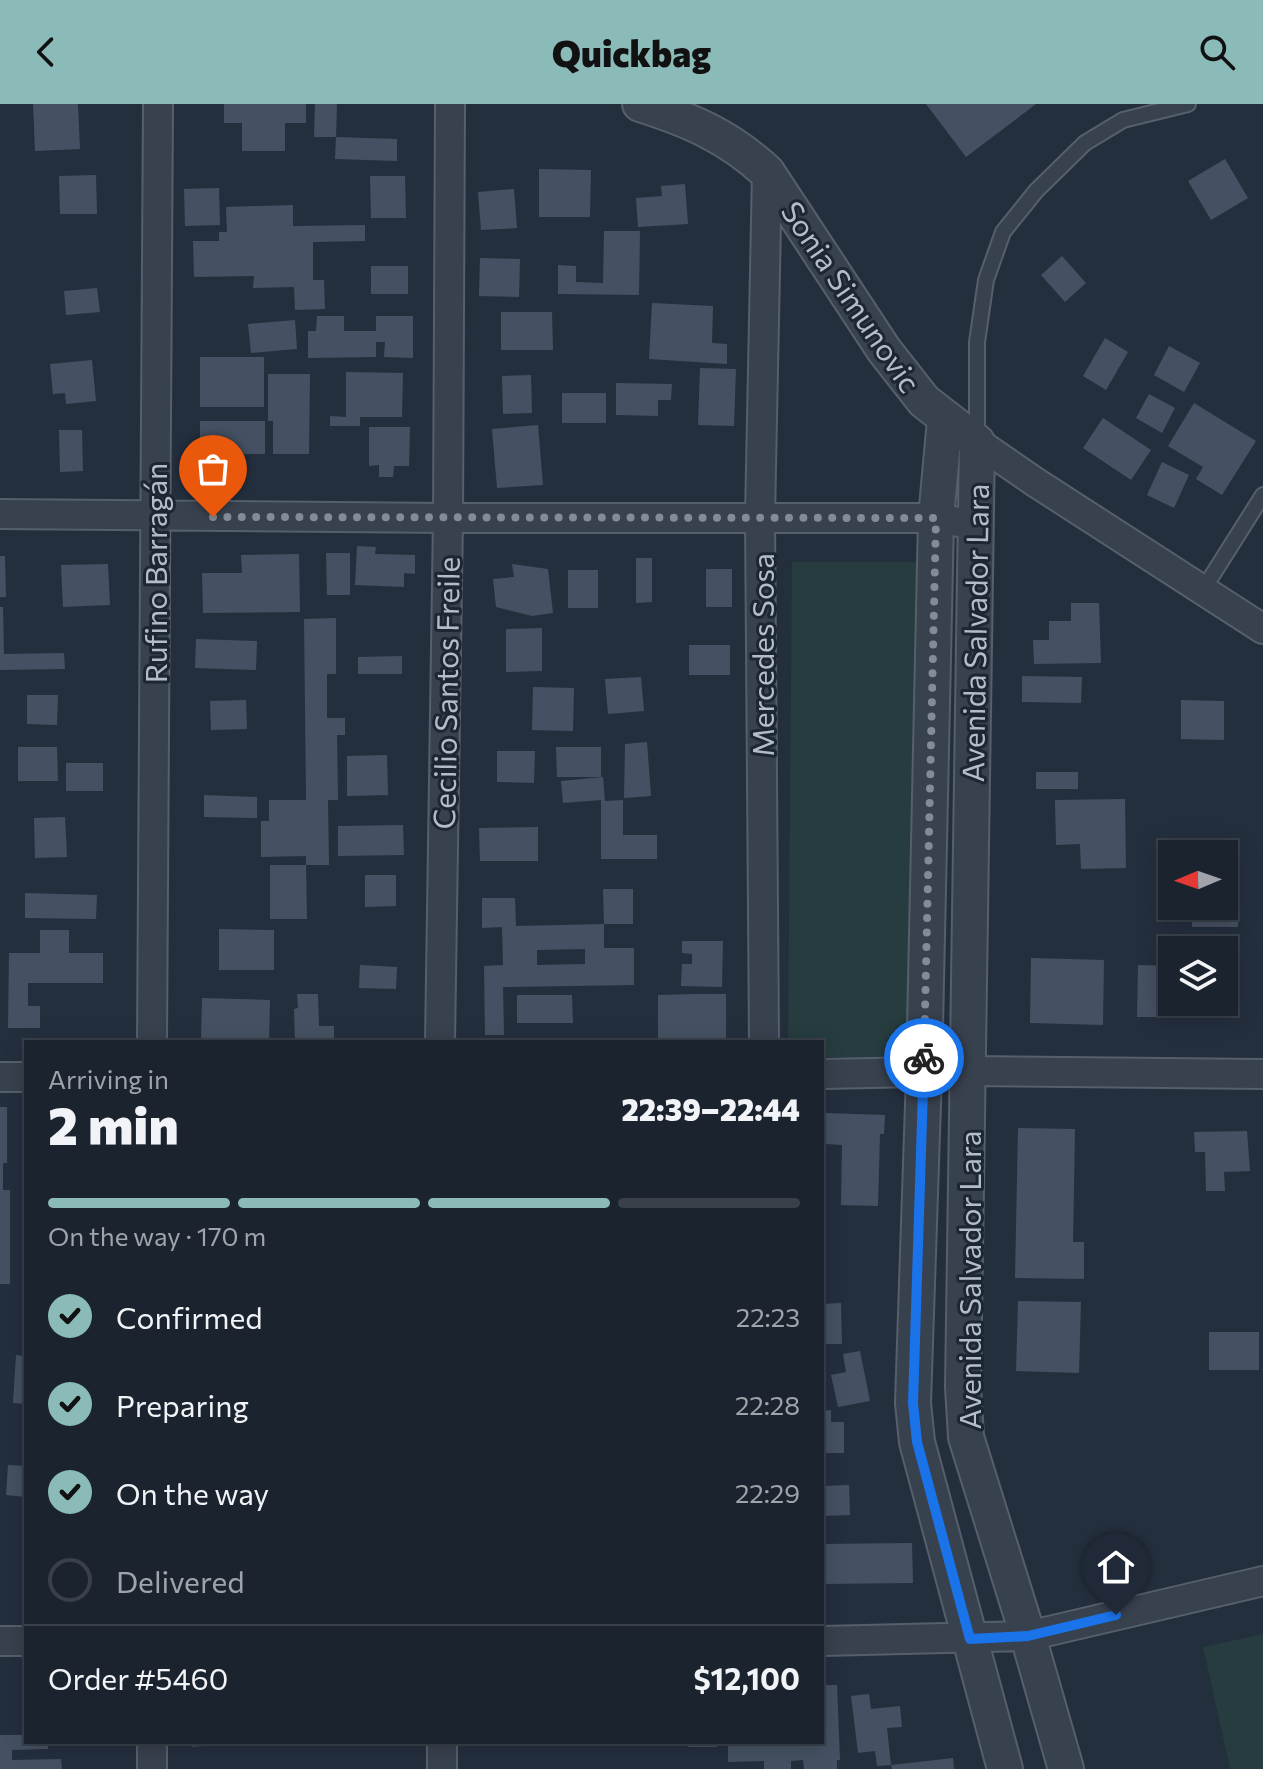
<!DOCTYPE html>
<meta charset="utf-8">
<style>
body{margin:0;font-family:Commissioner,sans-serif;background:#242b36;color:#f1f3f6;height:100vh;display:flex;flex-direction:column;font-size:30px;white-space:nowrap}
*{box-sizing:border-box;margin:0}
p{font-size:26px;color:#a0a4aa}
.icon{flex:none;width:44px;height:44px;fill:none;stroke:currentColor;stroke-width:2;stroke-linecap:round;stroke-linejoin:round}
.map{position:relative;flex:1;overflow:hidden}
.panel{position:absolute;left:24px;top:936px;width:800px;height:704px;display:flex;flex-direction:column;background:#1b232e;border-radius:0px;box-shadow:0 4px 20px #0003,0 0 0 2px #39404a}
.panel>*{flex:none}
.needle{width:52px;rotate:268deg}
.controls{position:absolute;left:1158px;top:736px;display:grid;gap:16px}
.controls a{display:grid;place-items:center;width:80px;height:80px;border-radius:0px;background:#1b232e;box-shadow:0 4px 20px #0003,0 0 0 2px #39404a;font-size:40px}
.pin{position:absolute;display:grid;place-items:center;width:68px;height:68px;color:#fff;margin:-82px -34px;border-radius:50% 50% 50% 0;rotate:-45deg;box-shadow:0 0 8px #0007}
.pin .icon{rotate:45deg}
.courier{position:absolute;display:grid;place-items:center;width:80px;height:80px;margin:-40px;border:6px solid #1a73e8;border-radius:50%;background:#fff;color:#222;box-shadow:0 2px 10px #0007}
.headline em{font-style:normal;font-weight:800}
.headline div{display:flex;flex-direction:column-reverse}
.headline{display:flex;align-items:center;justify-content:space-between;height:136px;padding:0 24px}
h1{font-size:52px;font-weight:800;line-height:60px}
.bar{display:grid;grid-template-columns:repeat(4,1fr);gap:12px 8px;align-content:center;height:96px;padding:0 24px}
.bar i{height:10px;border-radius:6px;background:#39404a}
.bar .current{background:#8bbbb9}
.bar p{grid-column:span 4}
.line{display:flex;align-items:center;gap:20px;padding:0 24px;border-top:2px solid #39404a}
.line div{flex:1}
ol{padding:0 24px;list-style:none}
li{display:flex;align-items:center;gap:24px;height:88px}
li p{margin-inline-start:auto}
li .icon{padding:8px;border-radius:50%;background:#8bbbb9;color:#111;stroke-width:4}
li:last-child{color:#a0a4aa}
li i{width:44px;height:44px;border:4px solid #39404a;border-radius:50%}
header{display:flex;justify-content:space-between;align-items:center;height:104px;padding:0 24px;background:#8bbbb9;color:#111;font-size:36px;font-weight:800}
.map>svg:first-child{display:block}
.green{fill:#263c3f}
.building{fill:#455162;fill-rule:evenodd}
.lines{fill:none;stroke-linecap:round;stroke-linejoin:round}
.service-casing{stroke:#565f6c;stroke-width:18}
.minor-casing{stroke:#565f6c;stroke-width:32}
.tertiary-casing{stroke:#565f6c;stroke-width:38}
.service{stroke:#38414e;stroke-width:14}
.minor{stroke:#38414e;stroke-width:28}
.tertiary{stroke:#38414e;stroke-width:34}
.done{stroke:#828b98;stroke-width:8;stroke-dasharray:0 14.4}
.route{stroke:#1a73e8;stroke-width:10}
.labels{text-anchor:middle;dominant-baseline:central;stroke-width:6;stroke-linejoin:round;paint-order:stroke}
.street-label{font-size:30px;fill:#b4bcc9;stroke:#1d2633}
</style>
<header><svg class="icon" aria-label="back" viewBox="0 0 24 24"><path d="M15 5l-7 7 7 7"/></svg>Quickbag<svg class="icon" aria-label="search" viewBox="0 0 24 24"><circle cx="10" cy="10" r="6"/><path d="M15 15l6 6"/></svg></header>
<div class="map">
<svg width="1263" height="1665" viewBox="0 0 1263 1665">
<rect width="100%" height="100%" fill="#242f3e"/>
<path class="green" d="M792,458H919L915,954L822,953V938H788Z
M1263,1530V1665H1230L1203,1543Z"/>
<path class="building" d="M33,0H78L80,45L35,47Z
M224,0H306V19H285V47H242V19H224Z
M315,0H337L336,33H314Z
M926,0H1036L966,53Z
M336,33L397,35V57L335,55Z
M1225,55L1248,94L1211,116L1188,77Z
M539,65L591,66L590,113H539Z
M96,71L97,110H60L59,72Z
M370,72H405L406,114H371Z
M685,80L688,120L638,123L636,94L662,92L661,82Z
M219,84L220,121L185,122L184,85Z
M514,85L517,124L481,126L478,88Z
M293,101V122L365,121V137L313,138V176H324L325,205L295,206L294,183L253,184L254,172L194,173L193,137H219V128H227L226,103Z
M604,127H640L639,191L558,190V161L576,162V178L603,179Z
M1062,152L1086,179L1065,198L1041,171Z
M480,154L520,155L519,193L479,192Z
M371,162H408V190H371Z
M97,184L100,208L66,211L64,187Z
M652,199L713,202L712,239L727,240V260L649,255Z
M501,208H552L553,246H501Z
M317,212H344V227H376V212H413V254L384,253L385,238H376V253L308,254V227H316Z
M295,216L297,245L251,249L248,220Z
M1105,234L1128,248L1106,286L1083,272Z
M1169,242L1200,259L1184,288L1154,271Z
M200,253H264V303H200Z
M92,256L96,297L66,300L65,289L53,290L50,260Z
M700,264L736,265L734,322L698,321Z
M346,268L403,269L402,313H360V322H330V312L346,313Z
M268,270H310L309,350H273V317H268Z
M531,271L532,309L503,310L502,272Z
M616,279L672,280L671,296H658V312L616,311Z
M562,289H606V319H562Z
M1149,290L1175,304L1162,329L1136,314Z
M1194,299L1256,337L1222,391L1196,375L1203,363L1168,342Z
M1103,314L1151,346L1131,376L1083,344Z
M200,317H265V350H236V364H200Z
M538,321L543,381L497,384L492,325Z
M369,323H410L409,362H394L393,373H379V361L369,362Z
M59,326H82L83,367L60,368Z
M1162,358L1189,371L1174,404L1147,391Z
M357,442L376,443L375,450L415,451V470L404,469V483L355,481Z
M326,449H350V491H327Z
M299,450L300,508L203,509L202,469H242L241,451Z
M0,452H5L6,493H0Z
M636,454H652V498L636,499Z
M108,460L110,501L63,503L61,461Z
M512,460L548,465L553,509L532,512L496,503L493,475L514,473Z
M706,465H732V503H706Z
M568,466H598V504H568Z
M1071,499H1099L1101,559L1034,560L1033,536H1049V517H1071Z
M0,503H3L4,550L64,549L65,565L0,566Z
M336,514V570H327V614H345V631H337L338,696H328L329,761H306L307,815H270V761H306V752L261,753V717H269V696H306L304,515Z
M542,524V567L506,568V525Z
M196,535L257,537L256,566L195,564Z
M689,541H730V571H689Z
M402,552V570H358V553Z
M1022,572L1082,573L1081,599L1022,598Z
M641,573L644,607L608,610L605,575Z
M533,583L574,584L573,627L532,626Z
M27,591H58L57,621L27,620Z
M246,596L247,625L211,626L210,597Z
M1181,596L1224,597V636L1181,635Z
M647,638L651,692L624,694L625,640Z
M18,643H57L58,677H18Z
M556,643H601V673H557Z
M497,647H535L534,679L497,678Z
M387,651L388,691L347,692V652Z
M66,659H103V687H66Z
M1036,668H1078V685H1036Z
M603,673L605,697L623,696V731H657V755H601V696L563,699L561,677Z
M204,691L257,693V714L204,713Z
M1125,695L1126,764L1081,765L1080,740L1056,741L1055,696Z
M65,713L67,753L35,754L34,714Z
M403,721L404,751L338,752V722Z
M538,723V757H480L479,724Z
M365,771H396V802L365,803Z
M603,785H633V820H604Z
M25,789L97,791L96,815L25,814Z
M1224,789L1238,790V823H1192V802H1224Z
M482,794H515L516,822L604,820V844H634V881L503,883L504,931H485L484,862L503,861L502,823L482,824ZM585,845V860L537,861V846Z
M219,825L274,826V866H219Z
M40,826H69V849H103V879H28V902H40V924H8L9,849H40Z
M682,837H723L722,883L681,882L682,860H692V850L682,849Z
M1031,854L1104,856L1103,921L1030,919Z
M360,861L397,863L396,885L359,884Z
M1138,861L1172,862V880H1167V913H1137Z
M297,890H318L319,922H334V938H295L294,905L298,904Z
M695,890H726V937L658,935V891Z
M517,891H572L573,919H517Z
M202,894L270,896L269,938L201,937Z
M0,1003H7V1059H3V1086H10V1180H0Z
M826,1009L885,1011L884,1030H880L878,1102L841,1101L842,1041L826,1040Z
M1018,1024L1075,1025L1073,1138H1084V1175L1015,1174Z
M1247,1027L1250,1067L1224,1068L1225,1087H1206L1205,1048H1195L1194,1028Z
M1018,1197L1081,1198L1079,1269L1016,1267Z
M841,1199L842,1240H822V1200Z
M1209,1228H1259V1266H1209Z
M860,1247L870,1297L838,1303L831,1271L846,1268L843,1250Z
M16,1251L26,1252V1300L13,1299Z
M831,1306V1318H844V1349H822V1307Z
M8,1361L26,1362V1393L6,1391Z
M849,1381L850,1411L822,1412V1382Z
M912,1439L913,1479L822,1480V1440Z
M822,1581H837L840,1656H837V1665H804L803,1656L791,1657V1665H764V1657L728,1658V1638H822Z
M869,1590L871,1605L900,1602L902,1623L887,1624L891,1661L877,1662L875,1647L858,1649L851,1592Z
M0,1631H26V1638H48V1645L12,1646V1656L61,1655L62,1665H0Z
M192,1638H222V1640L192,1643Z
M689,1638H718L717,1643H688Z
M953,1654L954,1665H892L891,1661Z"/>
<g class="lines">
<defs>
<path id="service" d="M977,336V238L986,176L1003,128L1036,87L1085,39L1123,16L1188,0
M1203,486L1263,391"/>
<path id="minor" d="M977,338L1035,378L1263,525
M0,410L448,414H936L976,421
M152,938L158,0
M440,938L448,414L450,0
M764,938L760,413L767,68
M822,970L968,967L1263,970
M0,973H26
M0,1537H26
M822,1537L1028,1532L1263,1477
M152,1638V1665
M442,1665V1638"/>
<path id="tertiary" d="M640,0C690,16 728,32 767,68L884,246L924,297L977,338L963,1283L966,1333L1028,1532L1066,1665
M945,316L936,414L924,970L913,1299L917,1338L1005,1665"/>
</defs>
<use href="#service" class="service-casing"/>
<use href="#minor" class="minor-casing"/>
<use href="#tertiary" class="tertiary-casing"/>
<use href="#service" class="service"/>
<use href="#minor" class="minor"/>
<use href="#tertiary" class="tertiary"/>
</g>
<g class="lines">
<path class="done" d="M213,413L936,414L924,954"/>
<path class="route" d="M924,954L913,1299L917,1338L970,1535L1028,1532L1116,1511"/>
</g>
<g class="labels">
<g class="street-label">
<text transform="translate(852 192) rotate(56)">Sonia Simunovic</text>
<text transform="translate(154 469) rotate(-90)">Rufino Barragán</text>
<text transform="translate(974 529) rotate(-89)">Avenida Salvador Lara</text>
<text transform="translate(761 551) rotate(-90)">Mercedes Sosa</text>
<text transform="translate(445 589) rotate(-89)">Cecilio Santos Freile</text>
<text transform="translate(968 1176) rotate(-90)">Avenida Salvador Lara</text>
</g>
</g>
</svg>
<div class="controls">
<a><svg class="needle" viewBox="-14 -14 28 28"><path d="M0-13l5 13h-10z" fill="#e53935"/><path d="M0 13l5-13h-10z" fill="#a0a4aa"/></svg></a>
<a><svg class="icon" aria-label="layers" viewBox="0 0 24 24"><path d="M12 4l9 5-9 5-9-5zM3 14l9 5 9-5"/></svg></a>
</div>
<div class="pin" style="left:213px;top:413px;background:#ea580c"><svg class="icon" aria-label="bag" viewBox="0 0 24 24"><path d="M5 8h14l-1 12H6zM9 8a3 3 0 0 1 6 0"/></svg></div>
<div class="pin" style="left:1116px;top:1511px;background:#1f2937"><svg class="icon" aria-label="home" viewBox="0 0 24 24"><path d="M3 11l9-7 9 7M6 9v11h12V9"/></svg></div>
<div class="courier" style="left:924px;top:954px"><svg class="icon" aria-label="bike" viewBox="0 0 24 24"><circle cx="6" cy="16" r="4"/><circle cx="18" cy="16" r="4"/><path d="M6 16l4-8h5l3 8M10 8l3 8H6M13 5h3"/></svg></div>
<section class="panel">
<div class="headline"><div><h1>2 min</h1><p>Arriving in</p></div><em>22:39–22:44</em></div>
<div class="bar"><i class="current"></i><i class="current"></i><i class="current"></i><i></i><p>On the way · 170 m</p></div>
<ol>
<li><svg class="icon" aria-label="check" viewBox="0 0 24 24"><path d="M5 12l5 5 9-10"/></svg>Confirmed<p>22:23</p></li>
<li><svg class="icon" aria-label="check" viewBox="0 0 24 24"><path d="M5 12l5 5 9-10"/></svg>Preparing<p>22:28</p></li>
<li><svg class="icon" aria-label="check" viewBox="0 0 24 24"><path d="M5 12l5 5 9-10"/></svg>On the way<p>22:29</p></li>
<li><i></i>Delivered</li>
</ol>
<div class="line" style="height:104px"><div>Order #5460</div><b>$12,100</b></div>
</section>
</div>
